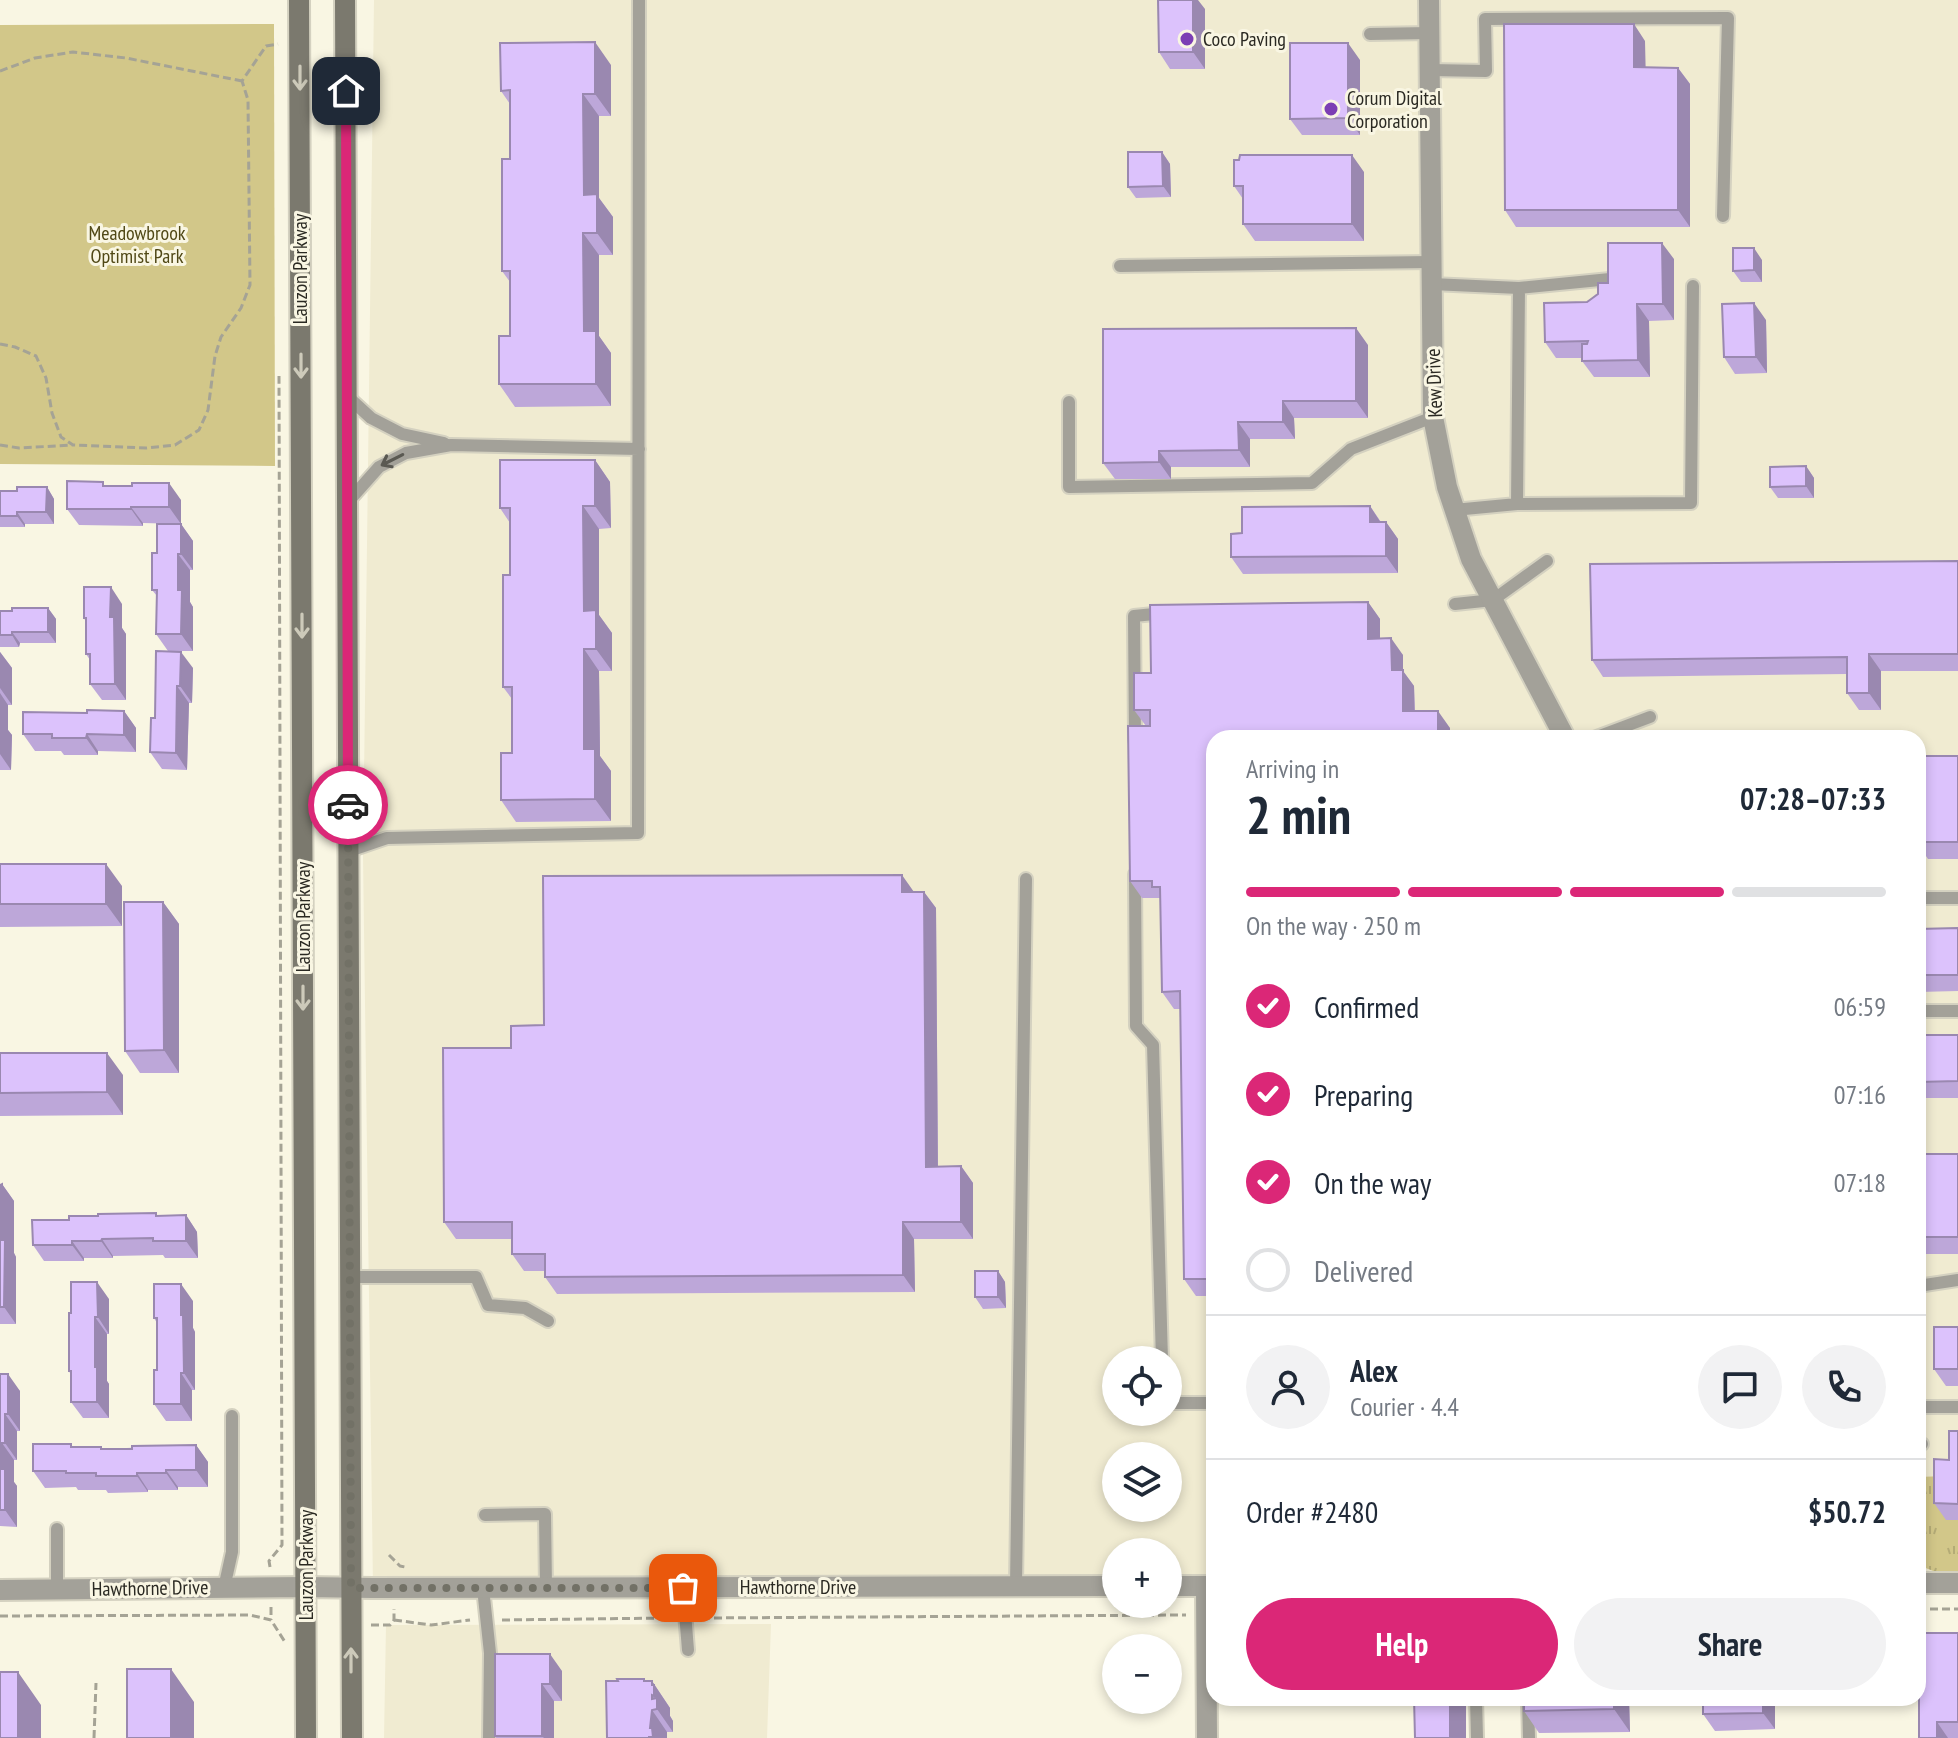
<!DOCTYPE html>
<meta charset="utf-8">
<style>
body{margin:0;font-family:"PT Sans Narrow",sans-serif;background:#f2f2f3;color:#1f2937;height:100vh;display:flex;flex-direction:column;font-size:30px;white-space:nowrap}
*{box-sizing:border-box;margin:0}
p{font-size:26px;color:#747a83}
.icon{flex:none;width:44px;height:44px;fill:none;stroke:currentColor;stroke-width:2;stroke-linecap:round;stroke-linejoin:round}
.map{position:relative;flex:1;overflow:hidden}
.side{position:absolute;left:1206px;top:730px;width:720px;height:976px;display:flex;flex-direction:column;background:#fff;border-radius:24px;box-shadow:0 4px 12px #0003}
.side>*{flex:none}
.fabs{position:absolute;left:1102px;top:1346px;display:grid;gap:16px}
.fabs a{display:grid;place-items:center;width:80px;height:80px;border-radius:50%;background:#fff;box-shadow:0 4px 12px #0003;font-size:40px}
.pin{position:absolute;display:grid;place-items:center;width:68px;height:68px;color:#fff;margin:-34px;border-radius:16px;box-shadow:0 4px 12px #0006}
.courier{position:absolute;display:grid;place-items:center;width:80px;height:80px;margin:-40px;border:6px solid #db2777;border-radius:50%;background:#fff;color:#222;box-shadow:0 2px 10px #0007}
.head em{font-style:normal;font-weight:700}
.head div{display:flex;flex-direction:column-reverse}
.head{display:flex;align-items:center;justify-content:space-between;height:136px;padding:0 40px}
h1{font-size:52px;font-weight:700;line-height:60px}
.bar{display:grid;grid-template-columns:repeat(4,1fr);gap:12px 8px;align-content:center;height:96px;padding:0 40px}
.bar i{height:10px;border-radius:6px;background:#e0e1e3}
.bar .current{background:#db2777}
.bar p{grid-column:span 4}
.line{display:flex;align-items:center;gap:20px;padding:0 40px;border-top:2px solid #e0e1e3}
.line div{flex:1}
.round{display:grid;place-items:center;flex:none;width:84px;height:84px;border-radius:42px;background:#f2f2f3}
ol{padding:0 40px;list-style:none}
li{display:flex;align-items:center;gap:24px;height:88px}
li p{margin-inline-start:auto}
li .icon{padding:8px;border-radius:50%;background:#db2777;color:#fff;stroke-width:4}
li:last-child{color:#747a83}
li i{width:44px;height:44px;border:4px solid #e0e1e3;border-radius:50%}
.button{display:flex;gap:16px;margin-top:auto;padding:16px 40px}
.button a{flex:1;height:92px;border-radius:48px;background:#db2777;color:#fff;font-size:32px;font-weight:700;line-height:92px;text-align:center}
.button a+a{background:#f2f2f3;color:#1f2937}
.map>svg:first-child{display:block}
.built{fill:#f0ebd1;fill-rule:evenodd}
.grass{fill:url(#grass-tufts)}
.park{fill:#d2c789}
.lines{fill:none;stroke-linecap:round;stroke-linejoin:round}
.service-casing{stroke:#d4d1c0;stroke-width:16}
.minor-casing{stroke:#d4d1c0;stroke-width:24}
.secondary-casing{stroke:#d4d1c0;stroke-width:24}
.path{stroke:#a5a395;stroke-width:3;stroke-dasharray:8 4;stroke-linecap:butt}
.service{stroke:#a3a199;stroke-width:12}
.minor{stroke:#a3a199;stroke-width:20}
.secondary{stroke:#7b796e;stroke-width:20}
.wall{fill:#bda7d9}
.shaded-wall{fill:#9a88b0}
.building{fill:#dcc2fc;stroke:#9a88b0;stroke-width:2}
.oneway{stroke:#cdcaba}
.oneway2{stroke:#5a5952}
.done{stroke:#727166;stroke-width:8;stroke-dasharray:0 14.4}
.route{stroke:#db2777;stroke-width:10}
.poi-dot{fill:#7c3eb4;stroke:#f9f6e3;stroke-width:3}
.labels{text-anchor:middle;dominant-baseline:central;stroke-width:6;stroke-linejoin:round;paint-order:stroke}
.poi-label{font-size:20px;fill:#2a2922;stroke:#f9f6e3;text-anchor:start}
.park-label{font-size:20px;fill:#504816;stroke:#f9f6e3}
.street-label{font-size:20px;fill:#2a2922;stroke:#f9f6e3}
</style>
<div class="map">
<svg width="1958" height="1738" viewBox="0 0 1958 1738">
<defs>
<pattern id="grass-tufts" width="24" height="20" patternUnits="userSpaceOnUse" patternTransform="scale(2)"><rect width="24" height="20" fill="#d2c789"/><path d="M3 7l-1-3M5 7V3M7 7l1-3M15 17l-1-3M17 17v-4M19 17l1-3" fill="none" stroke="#b4ab76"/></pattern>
</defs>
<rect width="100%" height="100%" fill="#f9f6e3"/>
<path class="built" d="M374,0H1958V1583H1918V738H1214V1586H1168V1552H1116V1586L373,1588L363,856ZM1116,1360H1168V1412H1116ZM1116,1456H1168V1508H1116Z
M771,1624L767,1738H384L386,1625Z"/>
<path class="grass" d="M1946,1476V1520H1958V1574H1941L1918,1565V1477Z"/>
<path class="park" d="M274,24L275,466L0,464V25Z"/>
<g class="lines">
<defs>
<path id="service" d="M1370,34L1430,33
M1430,70L1486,71L1485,19L1728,18L1723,216
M1120,266L1431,262
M1432,284L1519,288L1620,278
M1519,288L1517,504L1691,503L1693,286
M347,396L371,418L402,434L444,443
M1069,402V487L1312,483L1351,449L1433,417
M347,503L379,467L406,453L451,445L639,449
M1454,510L1517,504
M1455,604L1493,600L1547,561
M1594,738L1650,717
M1135,740L1134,616L1164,613
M349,851L387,838L638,833L639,0
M1135,874L1136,1026L1153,1045L1162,1360
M1918,898H1958
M1918,1011H1958
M350,1277H476L488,1305L525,1308L548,1321
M1918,1286L1958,1280
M1168,1403H1214
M1918,1407H1958
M1918,1444H1922
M485,1515L545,1514L546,1588
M1016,1586L1026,879
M224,1588L232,1552V1416
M483,1588L490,1653L489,1738
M683,1588L688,1650
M57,1589V1529
M1476,1698L1477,1738
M1528,1698L1529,1738"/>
<path id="minor" d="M1429,0L1433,417L1447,487L1471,559L1565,738
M1918,1583H1958
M1168,1586H1214
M1206,1586L1207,1738
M0,1590L306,1587L373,1588L1116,1586"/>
<path id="secondary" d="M299,0L306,1738
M345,0L352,1738"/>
</defs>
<use href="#service" class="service-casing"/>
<use href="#minor" class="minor-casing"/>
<use href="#secondary" class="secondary-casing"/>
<path class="path" d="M0,71L35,58L73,52L126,58L242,81
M0,344L15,347L36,356L46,378L52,413L61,437L73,445L146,448L175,445L199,430L208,410L215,356L221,337L241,308L250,285L248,100L242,81L266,46L278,44
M0,445L19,448L73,445
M389,1555L400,1566L405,1567
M270,1567L269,1561L282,1545L279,376
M271,1607V1620
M1918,1609H1958
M0,1616L250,1615L271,1620L285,1642
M702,1618L1186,1615
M394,1620L431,1625L470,1620
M502,1620L670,1618
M371,1625H390L394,1620V1609
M94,1738L96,1683"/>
<use href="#service" class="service"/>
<use href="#minor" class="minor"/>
<use href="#secondary" class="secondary"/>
</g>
<path class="wall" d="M1205,9V69H1170L1159,52Z
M1645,41V67L1678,68L1690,84V227H1516L1505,210Z
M1360,60V135H1302L1290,119Z
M611,65V116H599V198L613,217V255H599V336L611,353V406L515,407L499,384L510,336V282L502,271L510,159V104L501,91Z
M1162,152L1170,164L1171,197L1136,198L1128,187Z
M1364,172V241H1255L1243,224V199L1234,186Z
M1674,259V320L1649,321L1650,377H1594L1582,361V358H1556L1545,342L1608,283Z
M1762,260V282H1741L1733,271Z
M1766,320L1767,373L1735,374L1724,357Z
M1368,345V418H1294L1295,439H1250V467H1171V479H1115L1103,463Z
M595,460L610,482L611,528L599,529V615L612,633V671H599L600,756L611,771V821L516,822L501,800L512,753V699L503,687L510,575V523L500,508Z
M1806,466L1814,478V498H1778L1770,487Z
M106,486H132L181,500V524L143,523V526L79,525L67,509Z
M47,487L54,499V524H25V527H0V491H17Z
M1370,506L1381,522H1386L1398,539V573L1243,574L1231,557L1242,533Z
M181,524L193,541V570H190V602L193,607V651H168L156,634L157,596L152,590L157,553Z
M1958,561V671H1881V710H1859L1847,693V674L1603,677L1592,660Z
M1368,602L1380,619V639L1403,655V671L1414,686L1415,711L1450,728V738H1214V1296H1196L1184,1279L1180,1009H1174L1162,992L1160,898H1142L1130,881L1146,726L1134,710L1151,673Z
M122,604V628L126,634V700H102L90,684V660L86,654V622L84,618Z
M48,608L56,619V643H20L19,647H0V611Z
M156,651L193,668L192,703H189L187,770L162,769L150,752L155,718Z
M0,652L12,668V705H8V730L12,735L11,770H0Z
M124,711L136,728V752L98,751V755H64L61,751H35L23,734L87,713Z
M1918,756H1958V859H1928L1918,844Z
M0,864L122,886V926L0,927Z
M914,892H924L936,908L938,1166H961L973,1183V1239H914L915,1292L557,1294L545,1277V1271H524L512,1254V1239H456L444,1222L511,1048L544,1025Z
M163,902L179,924V1073H140L125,1051Z
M1958,928V991L1918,992V929Z
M1918,1035H1958V1098H1918Z
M0,1053L123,1075V1115L0,1116Z
M1918,1154H1958V1254H1918Z
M2,1184L14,1201V1253L16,1257V1324H0V1185Z
M186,1215L197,1232L198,1258H165L163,1255L113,1256V1258H84V1261H44L33,1245L69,1220Z
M998,1271L1005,1282L1006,1308L983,1309L975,1297Z
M109,1299V1334H107V1381L109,1384V1418H83L71,1402V1375L69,1371L71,1313Z
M193,1301V1328L195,1332V1390H192V1421H166L154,1404L157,1370V1323L154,1318Z
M1958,1327V1386H1946L1934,1369Z
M0,1374L20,1391V1431H17V1460H14V1482L17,1486V1527L0,1526Z
M1958,1431V1520H1946L1934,1503Z
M196,1445L208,1462V1487H178V1490H148V1492L108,1493L106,1490H78L76,1487L45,1488L33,1471L73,1447H101L103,1449Z
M1958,1633V1738H1919Z
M495,1654L562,1671V1701H554V1738H496L495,1736Z
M644,1679L646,1681H652L670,1708V1716L673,1721V1732H667V1738H607L618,1681Z
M1629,1698L1630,1732L1539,1733L1524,1711Z
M1704,1698H1816V1701H1775V1729L1715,1731L1703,1714Z"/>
<path class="shaded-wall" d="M1193,0H1198L1205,9V69L1193,52Z
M1634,24L1645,41L1646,84L1634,67Z
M595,42L611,65V116L595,94Z
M1348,43L1360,60V135L1348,118Z
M1678,68L1690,84V227L1678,210Z
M583,94L599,116V198L613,217V255L597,233L584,195Z
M1162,152L1170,164L1171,197L1163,186Z
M1352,155L1364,172V241L1352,224Z
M583,233L599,255V336L611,353V406L596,384L584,331Z
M1662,243L1674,259V320L1663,304Z
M1754,248L1762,260V282L1754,270Z
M1754,303L1766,320L1767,373L1756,357Z
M1637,304L1649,321L1650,377L1638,360Z
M1356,328L1368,345V418L1356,401Z
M1283,401L1294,418L1295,439L1283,422Z
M1238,422L1250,439V467L1239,450Z
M1159,451L1171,467V479L1159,462Z
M595,460L610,482L611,528L595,506Z
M1806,466L1814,478V498L1806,486Z
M169,483L181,500V524L169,507Z
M47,487L54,499V524L46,512Z
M583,506L599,529V615L612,633V671L596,649L584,611Z
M1370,506L1381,523L1370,522Z
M131,507L143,523V526L131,509Z
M17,512L25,524V527L17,516Z
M1386,522L1398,539V573L1386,556Z
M181,524L193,541V570L181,554Z
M178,554L190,570V602L193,607V651L181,634L178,590Z
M111,587L122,604V628L126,634V700L115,684L110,617Z
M1368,602L1380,619V656L1368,639Z
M48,608L56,619V643L48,632Z
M12,632L20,643L19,647L12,635Z
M1391,638L1403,655V671L1414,686L1415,728L1403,711L1392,670Z
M584,649L599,671L600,756L611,771V821L595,799L584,749Z
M0,652L12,668V705L0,688Z
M181,652L193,668L192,703L180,686Z
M1869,654L1881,671V710L1869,693Z
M177,686L189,703L187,770L176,753Z
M0,693L8,705V730L12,735L11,770L0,754Z
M124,711L136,728V752L124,735Z
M1438,711L1450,728V738H1438Z
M87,734L98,751V755L86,738Z
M106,864L122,886V926L106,904Z
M902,875L914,892H902Z
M924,892L936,908L938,1183L926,1167Z
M163,902L179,924V1073L164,1050Z
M107,1053L123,1075V1115L107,1092Z
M961,1166L973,1183V1239L961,1222Z
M2,1184L14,1201V1253L16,1257V1324L4,1307L2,1240Z
M186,1215L197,1232L198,1258L186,1241Z
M903,1222L914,1239L915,1292L903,1275Z
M102,1239L113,1256V1258L101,1241Z
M72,1241L84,1258V1261L72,1245Z
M998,1271L1005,1282L1006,1308L998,1297Z
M97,1282L109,1299V1334L98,1317Z
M181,1284L193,1301V1328L195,1332V1390L184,1373L181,1315Z
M95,1317L107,1334V1381L109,1384V1418L97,1402L95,1367Z
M181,1373L192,1390V1421L181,1404Z
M8,1374L20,1391V1431L8,1414Z
M5,1414L17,1431V1460L5,1443Z
M2,1443L14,1460V1482L17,1486V1527L5,1510L2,1469Z
M196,1445L208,1462V1487L196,1470Z
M166,1470L178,1487V1490L166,1473Z
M137,1473L148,1490V1492L137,1476Z
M550,1654L562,1671V1701L550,1684Z
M171,1669L194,1702V1738H171Z
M18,1672L41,1705V1738H18Z
M644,1679L654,1693L652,1681L670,1708V1716L673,1721V1732L657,1709L652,1699V1695L657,1703V1700L644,1681Z
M542,1684L554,1701V1738H544L542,1736Z
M1450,1698H1466V1738H1450Z
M1614,1698H1629L1630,1732L1614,1709Z
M1763,1698H1773L1775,1701V1729L1763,1713Z
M652,1710L667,1732V1738H654L653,1737L650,1728Z
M1937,1722L1948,1738H1937Z"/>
<path class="building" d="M1158,0H1193V52H1159Z
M1504,24H1634V67L1678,68V210H1505Z
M595,42V94H583L584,195L597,194V233H583L584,331H596V384H499V336H510V271H502V159H510V90L501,91L500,43Z
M1290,43H1348V118L1290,119Z
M1128,152H1162L1163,186L1128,187Z
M1240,155H1352V224H1243V186H1234V160H1239Z
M1608,243H1662L1663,304H1637L1638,360L1582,361V344H1587L1588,341L1545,342L1544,303L1587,302L1598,294V283H1608Z
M1733,248H1754V270L1733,271Z
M1754,303L1756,357H1724L1722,304Z
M1356,328V401H1283V422H1238L1239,450L1159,451V462L1103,463V329Z
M500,460H595V506H583L584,611L596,610V649H584V749H595V799L501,800V753H512V687H503V575H510V508H500Z
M1806,466V486L1770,487V467Z
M67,481L103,482V486H132V483H169V507H131V509H67Z
M17,487H47L46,512H17V516H0V491H17Z
M1370,506V522H1386V556L1231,557V534L1242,533V507Z
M157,524H181V554H178V590H182L181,634H156L157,590H152V553H157Z
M1958,561V654H1869V693H1847V657L1592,660L1590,564Z
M84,587H111L110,617H114L115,684H90V654H86V618H84Z
M1368,602V639L1391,638L1392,670H1403V711H1438V738H1214V1279H1184L1180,991L1162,992L1160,887H1152V881H1130L1128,726H1150V710H1134V673H1151L1150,605Z
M12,608H48V632H12V635H0V611H12Z
M156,651L181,652L180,686H177L176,753L150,752L151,718H155Z
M87,710L124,711V735L87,734L86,738H52V734H23V712L87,713Z
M1918,756H1958V842H1918Z
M0,864H106V904H0Z
M902,875V892H924L926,1167L961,1166V1222H903V1275L545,1277V1254H512V1222H444L443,1048H511V1026L544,1025L543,876Z
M124,902H163L164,1050L125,1051Z
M1958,928V975H1918V929Z
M1918,1035H1958V1081L1918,1082Z
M0,1053H107V1092L0,1093Z
M1918,1154H1958V1237H1918Z
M2,1184V1240H5L4,1307H0V1185Z
M156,1213V1216L186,1215V1241H153V1238L102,1239L101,1241H72V1245H33L32,1220H69V1216H98V1214Z
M975,1271H998V1297H975Z
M71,1282H97L98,1317H95V1367H97V1402H71V1371H69V1313H71Z
M154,1284H181V1315H183L184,1373H181V1404H154V1370H157V1318H154Z
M1934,1327H1958V1369H1934Z
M0,1374H8V1414H5V1443H2V1469H5V1510H0Z
M1949,1431H1958V1504L1934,1503V1459L1949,1460Z
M33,1444H71V1447H101V1449H132V1446L196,1445V1470H166V1473H137V1476H96V1473H66V1471H33Z
M1919,1633H1958V1722H1937V1738H1919Z
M495,1654H550V1684H542V1736H495Z
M127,1669H171V1738H127Z
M0,1672H18V1738H0Z
M617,1679H644V1681H652V1685H654V1696L652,1695V1699L657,1698V1709L652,1710L650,1728H652L653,1737H649V1738H607L606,1681H618Z
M1414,1698H1450V1738H1415Z
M1524,1698H1614V1709L1524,1711Z
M1705,1698H1763V1713L1703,1714V1699Z"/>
<defs><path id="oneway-shaft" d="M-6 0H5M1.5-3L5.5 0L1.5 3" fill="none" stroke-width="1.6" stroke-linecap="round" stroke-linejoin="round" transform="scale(2)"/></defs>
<g class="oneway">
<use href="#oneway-shaft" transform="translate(300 78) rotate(90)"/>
<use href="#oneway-shaft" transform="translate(301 366) rotate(90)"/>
<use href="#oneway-shaft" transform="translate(302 626) rotate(90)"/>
<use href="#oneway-shaft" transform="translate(303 998) rotate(90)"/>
<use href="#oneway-shaft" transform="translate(351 1660) rotate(-90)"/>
</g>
<use class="oneway2" href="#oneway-shaft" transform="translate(392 460) rotate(153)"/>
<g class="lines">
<path class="done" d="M348,805L351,1588H683"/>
<path class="route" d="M346,91L348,805"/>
</g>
<g class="poi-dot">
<circle cx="1187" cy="39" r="8"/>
<circle cx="1331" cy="109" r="8"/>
</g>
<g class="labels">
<g class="poi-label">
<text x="1203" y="39">Coco Paving</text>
<text x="1347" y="98">Corum Digital<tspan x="1347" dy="23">Corporation</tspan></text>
</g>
<g class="park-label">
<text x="137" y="233">Meadowbrook<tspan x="137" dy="23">Optimist Park</tspan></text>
</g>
<g class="street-label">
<text transform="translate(300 269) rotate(-90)">Lauzon Parkway</text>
<text transform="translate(1434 383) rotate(-92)">Kew Drive</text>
<text transform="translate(303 917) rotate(-90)">Lauzon Parkway</text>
<text transform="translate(306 1565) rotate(-90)">Lauzon Parkway</text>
<text x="798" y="1587">Hawthorne Drive</text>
<text transform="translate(150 1588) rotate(-1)">Hawthorne Drive</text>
</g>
</g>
</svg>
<div class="fabs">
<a><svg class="icon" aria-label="locate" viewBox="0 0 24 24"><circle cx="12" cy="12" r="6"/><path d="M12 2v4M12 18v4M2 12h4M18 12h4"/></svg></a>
<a><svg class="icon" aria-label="layers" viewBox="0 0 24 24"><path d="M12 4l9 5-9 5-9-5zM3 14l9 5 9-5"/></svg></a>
<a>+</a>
<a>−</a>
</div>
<div class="pin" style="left:683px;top:1588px;background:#ea580c"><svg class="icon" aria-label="bag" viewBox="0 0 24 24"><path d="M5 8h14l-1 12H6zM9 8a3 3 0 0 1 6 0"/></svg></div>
<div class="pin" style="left:346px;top:91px;background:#1f2937"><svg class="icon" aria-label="home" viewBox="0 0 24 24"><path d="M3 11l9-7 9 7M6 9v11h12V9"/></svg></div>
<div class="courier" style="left:348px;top:805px"><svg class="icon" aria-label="car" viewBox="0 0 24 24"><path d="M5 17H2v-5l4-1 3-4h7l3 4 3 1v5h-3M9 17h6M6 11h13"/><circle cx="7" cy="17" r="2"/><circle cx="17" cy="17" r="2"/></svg></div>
<section class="side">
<div class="head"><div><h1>2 min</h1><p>Arriving in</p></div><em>07:28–07:33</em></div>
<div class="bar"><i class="current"></i><i class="current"></i><i class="current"></i><i></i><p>On the way · 250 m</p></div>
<ol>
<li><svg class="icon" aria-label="check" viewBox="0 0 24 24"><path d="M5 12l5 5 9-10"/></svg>Confirmed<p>06:59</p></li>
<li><svg class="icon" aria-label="check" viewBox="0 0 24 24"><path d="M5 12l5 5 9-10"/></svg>Preparing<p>07:16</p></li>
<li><svg class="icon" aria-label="check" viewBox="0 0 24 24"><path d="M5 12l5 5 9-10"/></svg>On the way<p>07:18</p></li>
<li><i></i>Delivered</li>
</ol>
<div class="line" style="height:144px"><a class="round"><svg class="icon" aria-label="person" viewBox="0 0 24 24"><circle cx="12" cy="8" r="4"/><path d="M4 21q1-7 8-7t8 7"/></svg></a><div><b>Alex</b><p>Courier · 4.4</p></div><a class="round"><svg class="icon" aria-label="chat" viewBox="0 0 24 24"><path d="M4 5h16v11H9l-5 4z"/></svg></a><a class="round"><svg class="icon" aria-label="phone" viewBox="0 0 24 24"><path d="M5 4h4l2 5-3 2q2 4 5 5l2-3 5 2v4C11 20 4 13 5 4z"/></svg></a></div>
<div class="line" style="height:104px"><div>Order #2480</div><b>$50.72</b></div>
<div class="button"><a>Help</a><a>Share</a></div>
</section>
</div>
